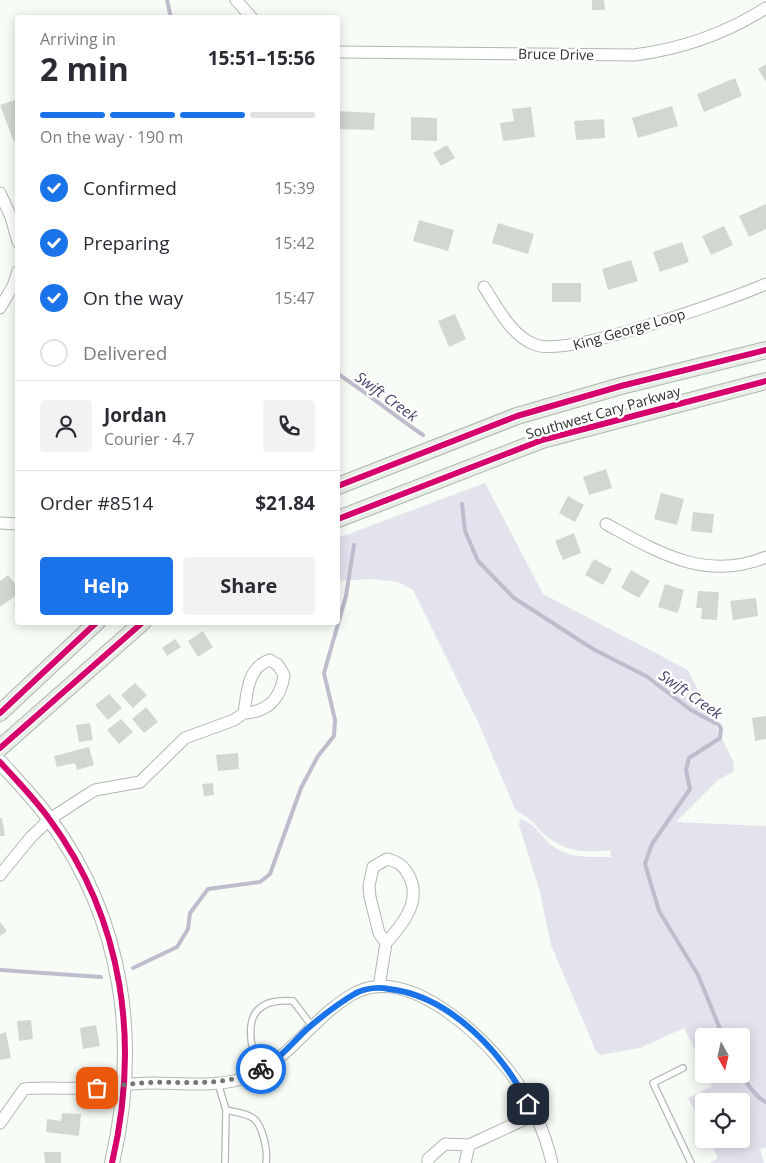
<!DOCTYPE html>
<meta charset="utf-8">
<style>
body{margin:0;font-family:"Open Sans",sans-serif;background:#f2f2f3;color:#2b2b33;height:100vh;display:flex;flex-direction:column;font-size:19px;white-space:nowrap}
*{box-sizing:border-box;margin:0}
p{font-size:16px;color:#7c7c81}
.icon{flex:none;width:28px;height:28px;fill:none;stroke:currentColor;stroke-width:2;stroke-linecap:round;stroke-linejoin:round}
.map{position:relative;flex:1;overflow:hidden}
.panel{position:absolute;left:15px;top:15px;width:325px;height:610px;display:flex;flex-direction:column;background:#fff;border-radius:5px;box-shadow:0 2px 12px #0003}
.panel>*{flex:none}
.needle{width:32px;rotate:172deg}
.controls{position:absolute;left:695px;top:1028px;display:grid;gap:10px}
.controls a{display:grid;place-items:center;width:55px;height:55px;border-radius:5px;background:#fff;box-shadow:0 2px 12px #0003;font-size:25px}
.pin{position:absolute;display:grid;place-items:center;width:42px;height:42px;color:#fff;margin:-21px;border-radius:10px;box-shadow:0 2px 8px #0006}
.courier{position:absolute;display:grid;place-items:center;width:50px;height:50px;margin:-25px;border:4px solid #1a73e8;border-radius:50%;background:#fff;color:#222;box-shadow:0 1px 6px #0007}
.overview em{font-style:normal;font-weight:700}
.overview div{display:flex;flex-direction:column-reverse}
.overview{display:flex;align-items:center;justify-content:space-between;height:85px;padding:0 25px}
h1{font-size:32px;font-weight:700;line-height:38px}
.bar{display:grid;grid-template-columns:repeat(4,1fr);gap:8px 5px;align-content:center;height:60px;padding:0 25px}
.bar i{height:6px;border-radius:4px;background:#e1e1e2}
.bar .selected{background:#1a73e8}
.bar p{grid-column:span 4}
.line{display:flex;align-items:center;gap:12px;padding:0 25px;border-top:1px solid #e1e1e2}
.line div{flex:1}
.round{display:grid;place-items:center;flex:none;width:52px;height:52px;border-radius:5px;background:#f2f2f3}
ol{padding:0 25px;list-style:none}
li{display:flex;align-items:center;gap:15px;height:55px}
li p{margin-inline-start:auto}
li .icon{padding:5px;border-radius:50%;background:#1a73e8;color:#fff;stroke-width:4}
li:last-child{color:#7c7c81}
li i{width:28px;height:28px;border:2px solid #e1e1e2;border-radius:50%}
.action{display:flex;gap:10px;margin-top:auto;padding:10px 25px}
.action a{flex:1;height:58px;border-radius:5px;background:#1a73e8;color:#fff;font-size:20px;font-weight:700;line-height:58px;text-align:center}
.action a+a{background:#f2f2f3;color:#2b2b33}
.map>svg:first-child{display:block}
.green{fill:#e3e3ee}
.lines{fill:none;stroke-linecap:round;stroke-linejoin:round}
.stream{stroke:#bebccd;stroke-width:4}
.building{fill:#d2d8d1}
.service-casing{stroke:#b1b7b1;stroke-width:8}
.minor-casing{stroke:#b1b7b1;stroke-width:13}
.tertiary-casing{stroke:#b1b7b1;stroke-width:16}
.primary-casing{stroke:#acb7ac;stroke-width:18}
.service{stroke:#fefffe;stroke-width:5.5}
.minor{stroke:#fefffe;stroke-width:11}
.tertiary{stroke:#fefffe;stroke-width:14}
.primary{stroke:#e8ede8;stroke-width:16}
.cycleway-casing{stroke:#fff;stroke-width:9}
.cycleway{stroke:#d6006c;stroke-width:6}
.done{stroke:#727972;stroke-width:5;stroke-dasharray:0 9}
.route{stroke:#1a73e8;stroke-width:6}
.labels{text-anchor:middle;dominant-baseline:central;stroke-width:5;stroke-linejoin:round;paint-order:stroke}
.street-label{font-size:14px;fill:#2b332b;stroke:#fff}
.water-label{font-size:15px;font-style:italic;fill:#4a3f69;stroke:#fff}
</style>
<div class="map">
<svg width="766" height="1163" viewBox="0 0 766 1163">
<rect width="100%" height="100%" fill="#f7fcf7"/>
<path class="green" d="M485,483L543,594L688,670L733,761L734,771L718,780L676,822L766,826V1148L760,1149L764,1163H709L718,1158L708,1139H741V1101H704V1129L688,1098L712,1086L706,1074H741V1036H704V1068L684,1028L640,1048L601,1055L596,1051L551,945L540,892L519,825L520,819C534,822 540,835 550,844C567,859 590,857 611,857L610,850C589,853 567,852 549,838C536,828 533,819 516,811L478,722L413,590L398,582L371,579L341,581L338,571V538Z"/>
<g class="lines">
<path class="stream" d="M167,0L171,18
M338,374C367,393 394,415 423,435
M462,504L465,531L478,561L514,598L593,649L646,676L691,710L719,725L721,729L720,738L689,758L686,770L690,789L652,844L645,864L659,911L698,975L723,1036
M133,968L177,947L188,929L190,913L208,889L260,882L270,874L301,788L318,756L334,736L335,720L324,673L346,596L354,545
M0,970L101,977
M739,1074C749,1083 754,1097 766,1102"/>
</g>
<path class="building" d="M592,0H604L605,10H592Z
M766,64V82L758,69Z
M735,78L742,96L704,112L697,94Z
M18,99V141L14,142L0,105Z
M672,106L678,126L638,138L632,118Z
M531,107L535,137L503,141L500,123L514,121L512,109Z
M338,111L375,113L374,130L338,129Z
M411,117L437,118V141L411,140Z
M604,119L605,138L576,140L574,121Z
M447,145L455,158L441,166L433,153Z
M766,204V229L749,237L739,216Z
M419,220L454,230L448,251L413,241Z
M498,223L534,234L528,254L492,243Z
M724,226L733,245L711,255L702,236Z
M682,242L689,262L660,272L653,252Z
M631,260L638,281L608,290L602,269Z
M552,283H581V302H552Z
M455,314L466,339L449,347L438,321Z
M606,469L612,488L589,495L583,477Z
M661,493L684,499L677,525L654,519Z
M568,496L584,505L575,522L559,513Z
M693,512L714,514L712,533L691,531Z
M574,533L581,553L563,560L555,541Z
M594,559L612,569L603,585L585,575Z
M631,570L650,581L639,598L621,588Z
M8,575L18,587V594L0,607V581Z
M665,584L684,590L678,613L658,607Z
M698,591L719,592L717,620L701,619L702,608H696Z
M756,598L758,616L733,620L730,601Z
M203,631L213,647L198,657L188,641Z
M175,639L181,647L167,656L162,648Z
M135,683L147,695L133,708L121,695Z
M109,694L122,708L108,720L95,705Z
M146,707L158,722L144,733L132,719Z
M766,716V739L755,741L752,718Z
M121,719L133,732L119,744L107,730Z
M90,723L93,740L79,742L76,725Z
M89,747L94,765L77,770L75,763L57,767L54,756Z
M238,753L239,769L218,771L216,755Z
M213,783L214,795L204,796L202,784Z
M0,818H2L5,836H0Z
M0,922L7,931L0,936Z
M31,1020L33,1039L19,1041L17,1021Z
M96,1025L100,1046L83,1049L80,1028Z
M6,1032L11,1058L0,1060V1034Z
M62,1113L81,1114L79,1136L46,1132L47,1119L61,1121Z
M44,1152H61V1163H45Z"/>
<g class="lines">
<defs>
<path id="service" d="M683,1068L653,1083L691,1163
M258,1071C247,1035 241,997 293,1001L312,1026
M218,1083L226,1110L225,1163
M226,1110C234,1112 246,1113 253,1118C263,1125 268,1152 266,1163"/>
<path id="minor" d="M236,0L252,18
M338,52L634,55C682,49 725,34 766,8
M0,193L11,217L18,242
M484,287C498,308 511,336 536,345C569,357 729,300 766,284
M0,308L13,286L18,271
M0,523L18,524
M606,524C658,552 705,582 766,557
M0,875L31,837L50,819L79,800L95,790L140,782L185,738L234,720L244,713C247,694 247,667 270,660L278,665L284,675C281,698 268,712 244,713
M379,987L386,943L379,933L370,897L369,886L373,867L387,859C397,861 403,865 408,874C423,900 403,924 386,943
M0,1123L24,1089C44,1087 64,1089 85,1088C107,1087 130,1083 153,1083C182,1083 218,1088 247,1077C291,1060 315,1013 357,992C410,967 479,1033 509,1071C529,1097 545,1131 552,1163
M428,1163V1159L445,1144L469,1145L534,1115
M465,1163L469,1145"/>
<path id="tertiary" d="M0,762C17,781 35,799 50,820C124,921 140,1043 112,1163"/>
<path id="primary" d="M338,486L517,416L621,386L766,350
M338,519L542,440L766,381
M0,713L97,622
M0,748L143,622"/>
</defs>
<use href="#service" class="service-casing"/>
<use href="#minor" class="minor-casing"/>
<use href="#tertiary" class="tertiary-casing"/>
<use href="#primary" class="primary-casing"/>
<use href="#service" class="service"/>
<use href="#minor" class="minor"/>
<use href="#tertiary" class="tertiary"/>
<use href="#primary" class="primary"/>
<defs>
<path id="cycleway" d="M338,486L517,416L621,386L766,350
M338,519L542,440L766,381
M0,713L97,622
M0,748L143,622
M0,762C17,781 35,799 50,820C124,921 140,1043 112,1163"/>
</defs>
<use href="#cycleway" class="cycleway-casing"/>
<use href="#cycleway" class="cycleway"/>
</g>
<g class="lines">
<path class="done" d="M97,1088C112,1087 126,1084 140,1083C181,1080 223,1089 261,1069"/>
<path class="route" d="M261,1069C280,1059 292,1043 307,1029C322,1016 339,1003 356,993C366,988 379,987 389,989C450,996 502,1052 528,1104"/>
</g>
<g class="labels">
<g class="street-label">
<text transform="translate(556 54) rotate(1)">Bruce Drive</text>
<text transform="translate(629 329) rotate(-16)">King George Loop</text>
<text transform="translate(603 412) rotate(-16)">Southwest Cary Parkway</text>
</g>
<g class="water-label">
<text transform="translate(387 396) rotate(36)">Swift Creek</text>
<text transform="translate(691 694) rotate(35)">Swift Creek</text>
</g>
</g>
</svg>
<div class="controls">
<a><svg class="needle" viewBox="-14 -14 28 28"><path d="M0-13l5 13h-10z" fill="#e53935"/><path d="M0 13l5-13h-10z" fill="#7c7c81"/></svg></a>
<a><svg class="icon" aria-label="locate" viewBox="0 0 24 24"><circle cx="12" cy="12" r="6"/><path d="M12 2v4M12 18v4M2 12h4M18 12h4"/></svg></a>
</div>
<div class="pin" style="left:97px;top:1088px;background:#ea580c"><svg class="icon" aria-label="bag" viewBox="0 0 24 24"><path d="M5 8h14l-1 12H6zM9 8a3 3 0 0 1 6 0"/></svg></div>
<div class="pin" style="left:528px;top:1104px;background:#1f2937"><svg class="icon" aria-label="home" viewBox="0 0 24 24"><path d="M3 11l9-7 9 7M6 9v11h12V9"/></svg></div>
<div class="courier" style="left:261px;top:1069px"><svg class="icon" aria-label="bike" viewBox="0 0 24 24"><circle cx="6" cy="16" r="4"/><circle cx="18" cy="16" r="4"/><path d="M6 16l4-8h5l3 8M10 8l3 8H6M13 5h3"/></svg></div>
<section class="panel">
<div class="overview"><div><h1>2 min</h1><p>Arriving in</p></div><em>15:51–15:56</em></div>
<div class="bar"><i class="selected"></i><i class="selected"></i><i class="selected"></i><i></i><p>On the way · 190 m</p></div>
<ol>
<li><svg class="icon" aria-label="check" viewBox="0 0 24 24"><path d="M5 12l5 5 9-10"/></svg>Confirmed<p>15:39</p></li>
<li><svg class="icon" aria-label="check" viewBox="0 0 24 24"><path d="M5 12l5 5 9-10"/></svg>Preparing<p>15:42</p></li>
<li><svg class="icon" aria-label="check" viewBox="0 0 24 24"><path d="M5 12l5 5 9-10"/></svg>On the way<p>15:47</p></li>
<li><i></i>Delivered</li>
</ol>
<div class="line" style="height:90px"><a class="round"><svg class="icon" aria-label="person" viewBox="0 0 24 24"><circle cx="12" cy="8" r="4"/><path d="M4 21q1-7 8-7t8 7"/></svg></a><div><b>Jordan</b><p>Courier · 4.7</p></div><a class="round"><svg class="icon" aria-label="phone" viewBox="0 0 24 24"><path d="M5 4h4l2 5-3 2q2 4 5 5l2-3 5 2v4C11 20 4 13 5 4z"/></svg></a></div>
<div class="line" style="height:65px"><div>Order #8514</div><b>$21.84</b></div>
<div class="action"><a>Help</a><a>Share</a></div>
</section>
</div>
